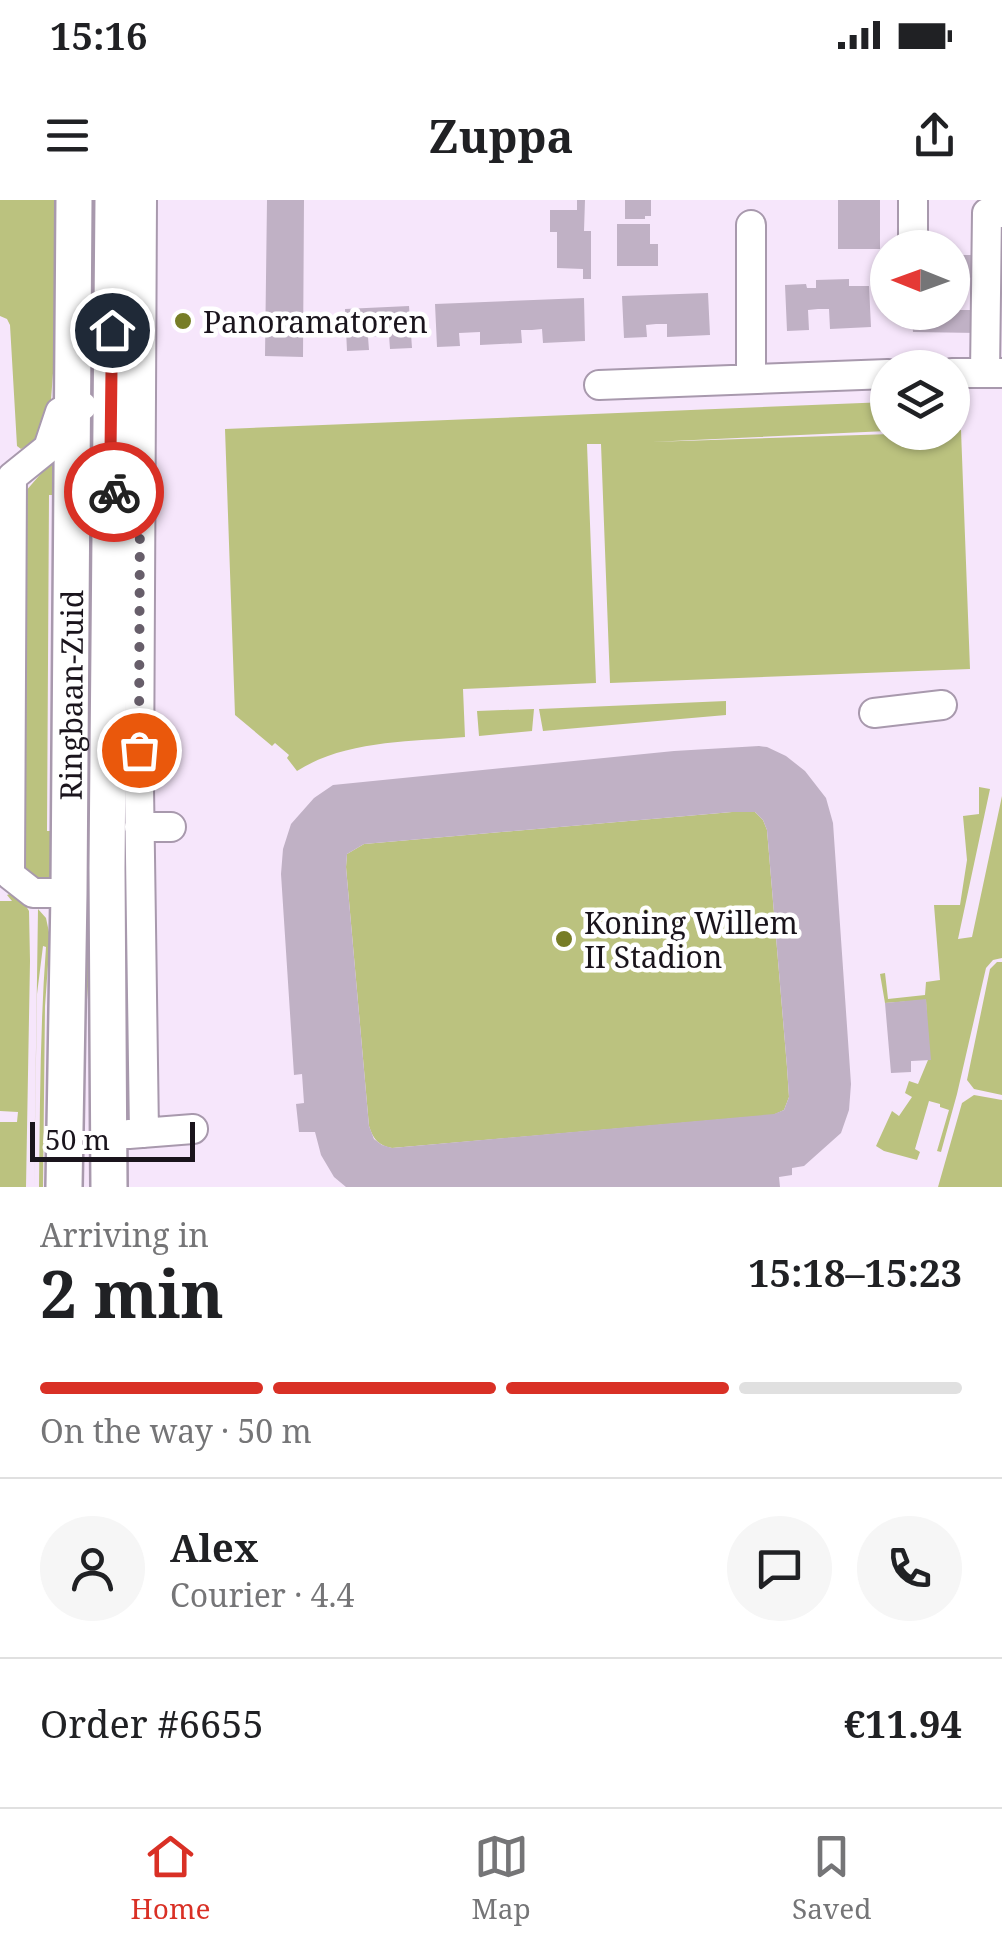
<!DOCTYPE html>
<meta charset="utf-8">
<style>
body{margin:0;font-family:"Noto Serif",serif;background:#f6f6f6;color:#202124;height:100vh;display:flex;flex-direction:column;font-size:38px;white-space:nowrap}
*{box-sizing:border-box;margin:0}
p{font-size:32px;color:#757577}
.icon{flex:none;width:55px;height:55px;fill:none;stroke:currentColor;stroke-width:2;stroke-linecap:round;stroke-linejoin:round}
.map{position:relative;height:987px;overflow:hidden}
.side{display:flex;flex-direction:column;background:#fff;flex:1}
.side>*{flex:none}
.needle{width:65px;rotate:271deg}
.controls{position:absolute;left:870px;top:30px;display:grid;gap:20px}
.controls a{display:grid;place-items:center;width:100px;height:100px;border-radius:50%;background:#fff;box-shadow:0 2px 8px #0004;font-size:50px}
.scale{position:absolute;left:30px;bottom:25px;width:165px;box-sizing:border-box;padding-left:10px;border:5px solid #1a141c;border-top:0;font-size:28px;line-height:35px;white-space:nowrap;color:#1a141c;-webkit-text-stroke:8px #fff;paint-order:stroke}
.pin{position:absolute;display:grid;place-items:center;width:85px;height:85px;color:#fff;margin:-42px;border:5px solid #fff;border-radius:50%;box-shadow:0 2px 10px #0007}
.courier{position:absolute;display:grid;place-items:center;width:100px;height:100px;margin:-50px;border:8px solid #d93025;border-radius:50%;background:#fff;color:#222;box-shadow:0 2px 12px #0007}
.overview em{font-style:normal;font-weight:700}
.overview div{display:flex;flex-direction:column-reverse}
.overview{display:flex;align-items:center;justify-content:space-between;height:170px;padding:0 40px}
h1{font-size:65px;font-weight:700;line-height:75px}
.bar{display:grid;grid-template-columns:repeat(4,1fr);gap:15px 10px;align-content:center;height:120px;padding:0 40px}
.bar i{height:12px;border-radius:8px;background:#e0e0e0}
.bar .active{background:#d93025}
.bar p{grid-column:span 4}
.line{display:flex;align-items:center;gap:25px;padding:0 40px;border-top:2px solid #e0e0e0}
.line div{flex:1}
.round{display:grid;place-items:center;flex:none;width:105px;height:105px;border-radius:52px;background:#f6f6f6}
.status{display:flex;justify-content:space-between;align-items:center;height:70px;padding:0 50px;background:#fff;direction:ltr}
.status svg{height:28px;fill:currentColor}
header{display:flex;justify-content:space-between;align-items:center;height:130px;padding:0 40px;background:#fff;font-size:45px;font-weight:700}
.tabs{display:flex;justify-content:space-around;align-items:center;height:140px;border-top:2px solid #e0e0e0;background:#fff;font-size:28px;color:#757577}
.tabs a{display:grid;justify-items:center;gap:5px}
.tabs .active{color:#d93025}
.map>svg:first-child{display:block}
.green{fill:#bbc27f;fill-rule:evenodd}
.building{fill:#c0b1c5;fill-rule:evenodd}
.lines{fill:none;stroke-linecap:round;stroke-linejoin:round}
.minor-casing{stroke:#a899ad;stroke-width:32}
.major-casing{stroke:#a899ad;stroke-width:40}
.minor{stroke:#fff;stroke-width:28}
.major{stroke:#fff;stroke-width:35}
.done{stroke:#675e6a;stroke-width:10;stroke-dasharray:0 18}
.route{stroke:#d93025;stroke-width:12}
.poi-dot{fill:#777d27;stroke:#fff;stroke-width:4}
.labels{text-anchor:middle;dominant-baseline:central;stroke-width:9;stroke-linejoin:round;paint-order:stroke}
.poi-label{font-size:30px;fill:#1a141c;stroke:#fff;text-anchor:start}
.street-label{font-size:30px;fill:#1a141c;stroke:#fff}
</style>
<div class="status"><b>15:16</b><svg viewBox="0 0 49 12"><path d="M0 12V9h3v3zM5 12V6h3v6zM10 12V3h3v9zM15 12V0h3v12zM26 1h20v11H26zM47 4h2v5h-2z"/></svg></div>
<header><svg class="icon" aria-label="menu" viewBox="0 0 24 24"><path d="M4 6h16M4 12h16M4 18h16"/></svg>Zuppa<svg class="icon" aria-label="share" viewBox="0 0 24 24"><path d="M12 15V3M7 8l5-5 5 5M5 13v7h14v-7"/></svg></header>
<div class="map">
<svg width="1002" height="987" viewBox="0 0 1002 987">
<rect width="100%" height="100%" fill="#f6e6fb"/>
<path class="green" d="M0,0H61L60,79L49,227L36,240L21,249L17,246L10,125L7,119L0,116Z
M887,202V231L651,242L952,232L953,231L961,230L970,469L610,483L601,244H587L596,483L463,489L465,537C408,542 346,540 297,571L287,558L289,555L275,543L272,546L235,515L225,229Z
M83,225H91V275L97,306L98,987H89V813L80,691Z
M57,255L52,686L27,677L18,660L25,292ZM49,295H54L51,631H47Z
M726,501V515L543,531L539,509Z
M534,509L532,531L479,536L477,511Z
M979,587L990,589L958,739L972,737L1002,596V758L993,760L986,768L957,894L941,952L937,951L949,910L940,907V904L929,901L915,949L920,952L917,960L884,951L876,946L892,911L899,916L912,897L905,893L909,881L918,884L928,860L926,800L885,803L880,774L885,773L888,799L925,795L926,782L940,780L934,705H960L967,660L963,616L979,614Z
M732,612H755L763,620L767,630L787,867L789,897L784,910L773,915L392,948C379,946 373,939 369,926L346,667L347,654L364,644Z
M12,693L23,701L29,711L30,761L26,987H0V922H17L18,912L0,911V701H12L7,695Z
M38,709L46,718L50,737L45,806L43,987H39C40,907 40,827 46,747L43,746L37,794L34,987Z
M997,762H1002V895L974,889L967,880L990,769Z
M974,895L1002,900V987H938L962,903Z"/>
<path class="building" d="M267,0H304L303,157L265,156Z
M577,0H585L584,31H591V79H583V69L557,68V32H550V10H577Z
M625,0H651V16H645V19H625Z
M838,0H880V49H838Z
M617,24H650V44H658V66H617Z
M952,55H978V78L952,77Z
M849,79V86H869L871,127L830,129L829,109H818L808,110L809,130L787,131L785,85L806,84L807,88H816V80Z
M708,93L710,135L667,137V124H656L646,125L647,137L624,138L622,96Z
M584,98L585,141L543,143L542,129L532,130H521L522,143L480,145V132L459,133L460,146L437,147L435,104Z
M409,106L412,148L390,149L389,135L368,137L369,150L347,151L345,109Z
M952,110H978V133L913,132L912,121H901V112H952Z
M759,546L767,547L786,556L805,571L826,598L833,623L851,884L849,910L841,933L804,966L792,968V975L779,977L780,987H346L334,977L321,955L315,932H299L296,904L304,903L302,874L294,875L281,674L283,649L291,624L314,598L333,585L674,551ZM732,612H755L763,620L767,630L787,867L789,897L784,910L774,914L392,948L382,945L374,939L369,926L346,667L347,654L364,644Z
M926,799L931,860L911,861V872L891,873L885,803Z"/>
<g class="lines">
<defs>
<path id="minor" d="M142,0L139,587L144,933
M913,48V0
M952,173H1001
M985,173L987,13H1002
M751,179V25
M599,185L888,174
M12,277L10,675L33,693H69
M12,277L48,248L60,212L72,206H82
M874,513L942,505
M139,627H171
M129,934L193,929"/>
<g id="major">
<path id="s1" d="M64,987L69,693L74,0"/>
<path d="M109,987L107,668L113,0"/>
</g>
</defs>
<use href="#minor" class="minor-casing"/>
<use href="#major" class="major-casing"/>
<use href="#minor" class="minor"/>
<use href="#major" class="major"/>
</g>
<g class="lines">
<path class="done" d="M114,292L140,293L139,550"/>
<path class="route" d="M112,130L110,292H114"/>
</g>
<g class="poi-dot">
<circle cx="183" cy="121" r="10"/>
<circle cx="564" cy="739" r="10"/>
</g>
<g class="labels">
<g class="poi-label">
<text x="203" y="121">Panoramatoren</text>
<text x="584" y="722">Koning Willem<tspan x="584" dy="34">II Stadion</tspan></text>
</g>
<g class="street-label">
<text stroke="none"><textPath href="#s1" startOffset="492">Ringbaan-Zuid</textPath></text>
</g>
</g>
</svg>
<div class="controls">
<a><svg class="needle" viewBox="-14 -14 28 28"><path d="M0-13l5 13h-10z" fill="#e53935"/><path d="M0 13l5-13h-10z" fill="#757577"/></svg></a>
<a><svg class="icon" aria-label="layers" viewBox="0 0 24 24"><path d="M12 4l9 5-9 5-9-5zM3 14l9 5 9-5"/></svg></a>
</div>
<div class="scale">50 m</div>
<div class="pin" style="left:139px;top:550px;background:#ea580c"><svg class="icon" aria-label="bag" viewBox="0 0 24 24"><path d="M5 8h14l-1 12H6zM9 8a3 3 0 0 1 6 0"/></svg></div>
<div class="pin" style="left:112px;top:130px;background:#1f2937"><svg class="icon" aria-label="home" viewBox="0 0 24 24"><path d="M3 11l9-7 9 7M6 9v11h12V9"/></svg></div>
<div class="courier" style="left:114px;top:292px"><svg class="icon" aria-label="bike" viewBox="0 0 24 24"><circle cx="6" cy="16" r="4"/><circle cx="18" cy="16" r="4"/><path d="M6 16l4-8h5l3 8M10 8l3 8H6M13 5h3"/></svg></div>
</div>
<section class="side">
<div class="overview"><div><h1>2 min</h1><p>Arriving in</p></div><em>15:18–15:23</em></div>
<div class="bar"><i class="active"></i><i class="active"></i><i class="active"></i><i></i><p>On the way · 50 m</p></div>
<div class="line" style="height:180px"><a class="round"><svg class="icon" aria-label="person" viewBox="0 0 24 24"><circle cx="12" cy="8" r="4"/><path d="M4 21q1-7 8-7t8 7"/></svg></a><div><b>Alex</b><p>Courier · 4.4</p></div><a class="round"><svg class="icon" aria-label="chat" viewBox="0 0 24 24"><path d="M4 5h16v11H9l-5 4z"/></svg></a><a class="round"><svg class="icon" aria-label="phone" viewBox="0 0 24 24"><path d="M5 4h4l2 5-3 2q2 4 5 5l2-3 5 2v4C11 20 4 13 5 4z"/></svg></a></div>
<div class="line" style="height:130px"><div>Order #6655</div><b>€11.94</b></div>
</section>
<nav class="tabs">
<a class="active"><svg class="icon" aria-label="home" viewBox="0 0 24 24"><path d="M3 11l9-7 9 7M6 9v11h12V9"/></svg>Home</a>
<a><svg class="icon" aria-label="map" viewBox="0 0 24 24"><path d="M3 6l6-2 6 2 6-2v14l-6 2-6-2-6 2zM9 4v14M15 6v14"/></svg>Map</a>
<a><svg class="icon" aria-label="saved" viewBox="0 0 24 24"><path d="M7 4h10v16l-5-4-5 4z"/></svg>Saved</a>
</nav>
